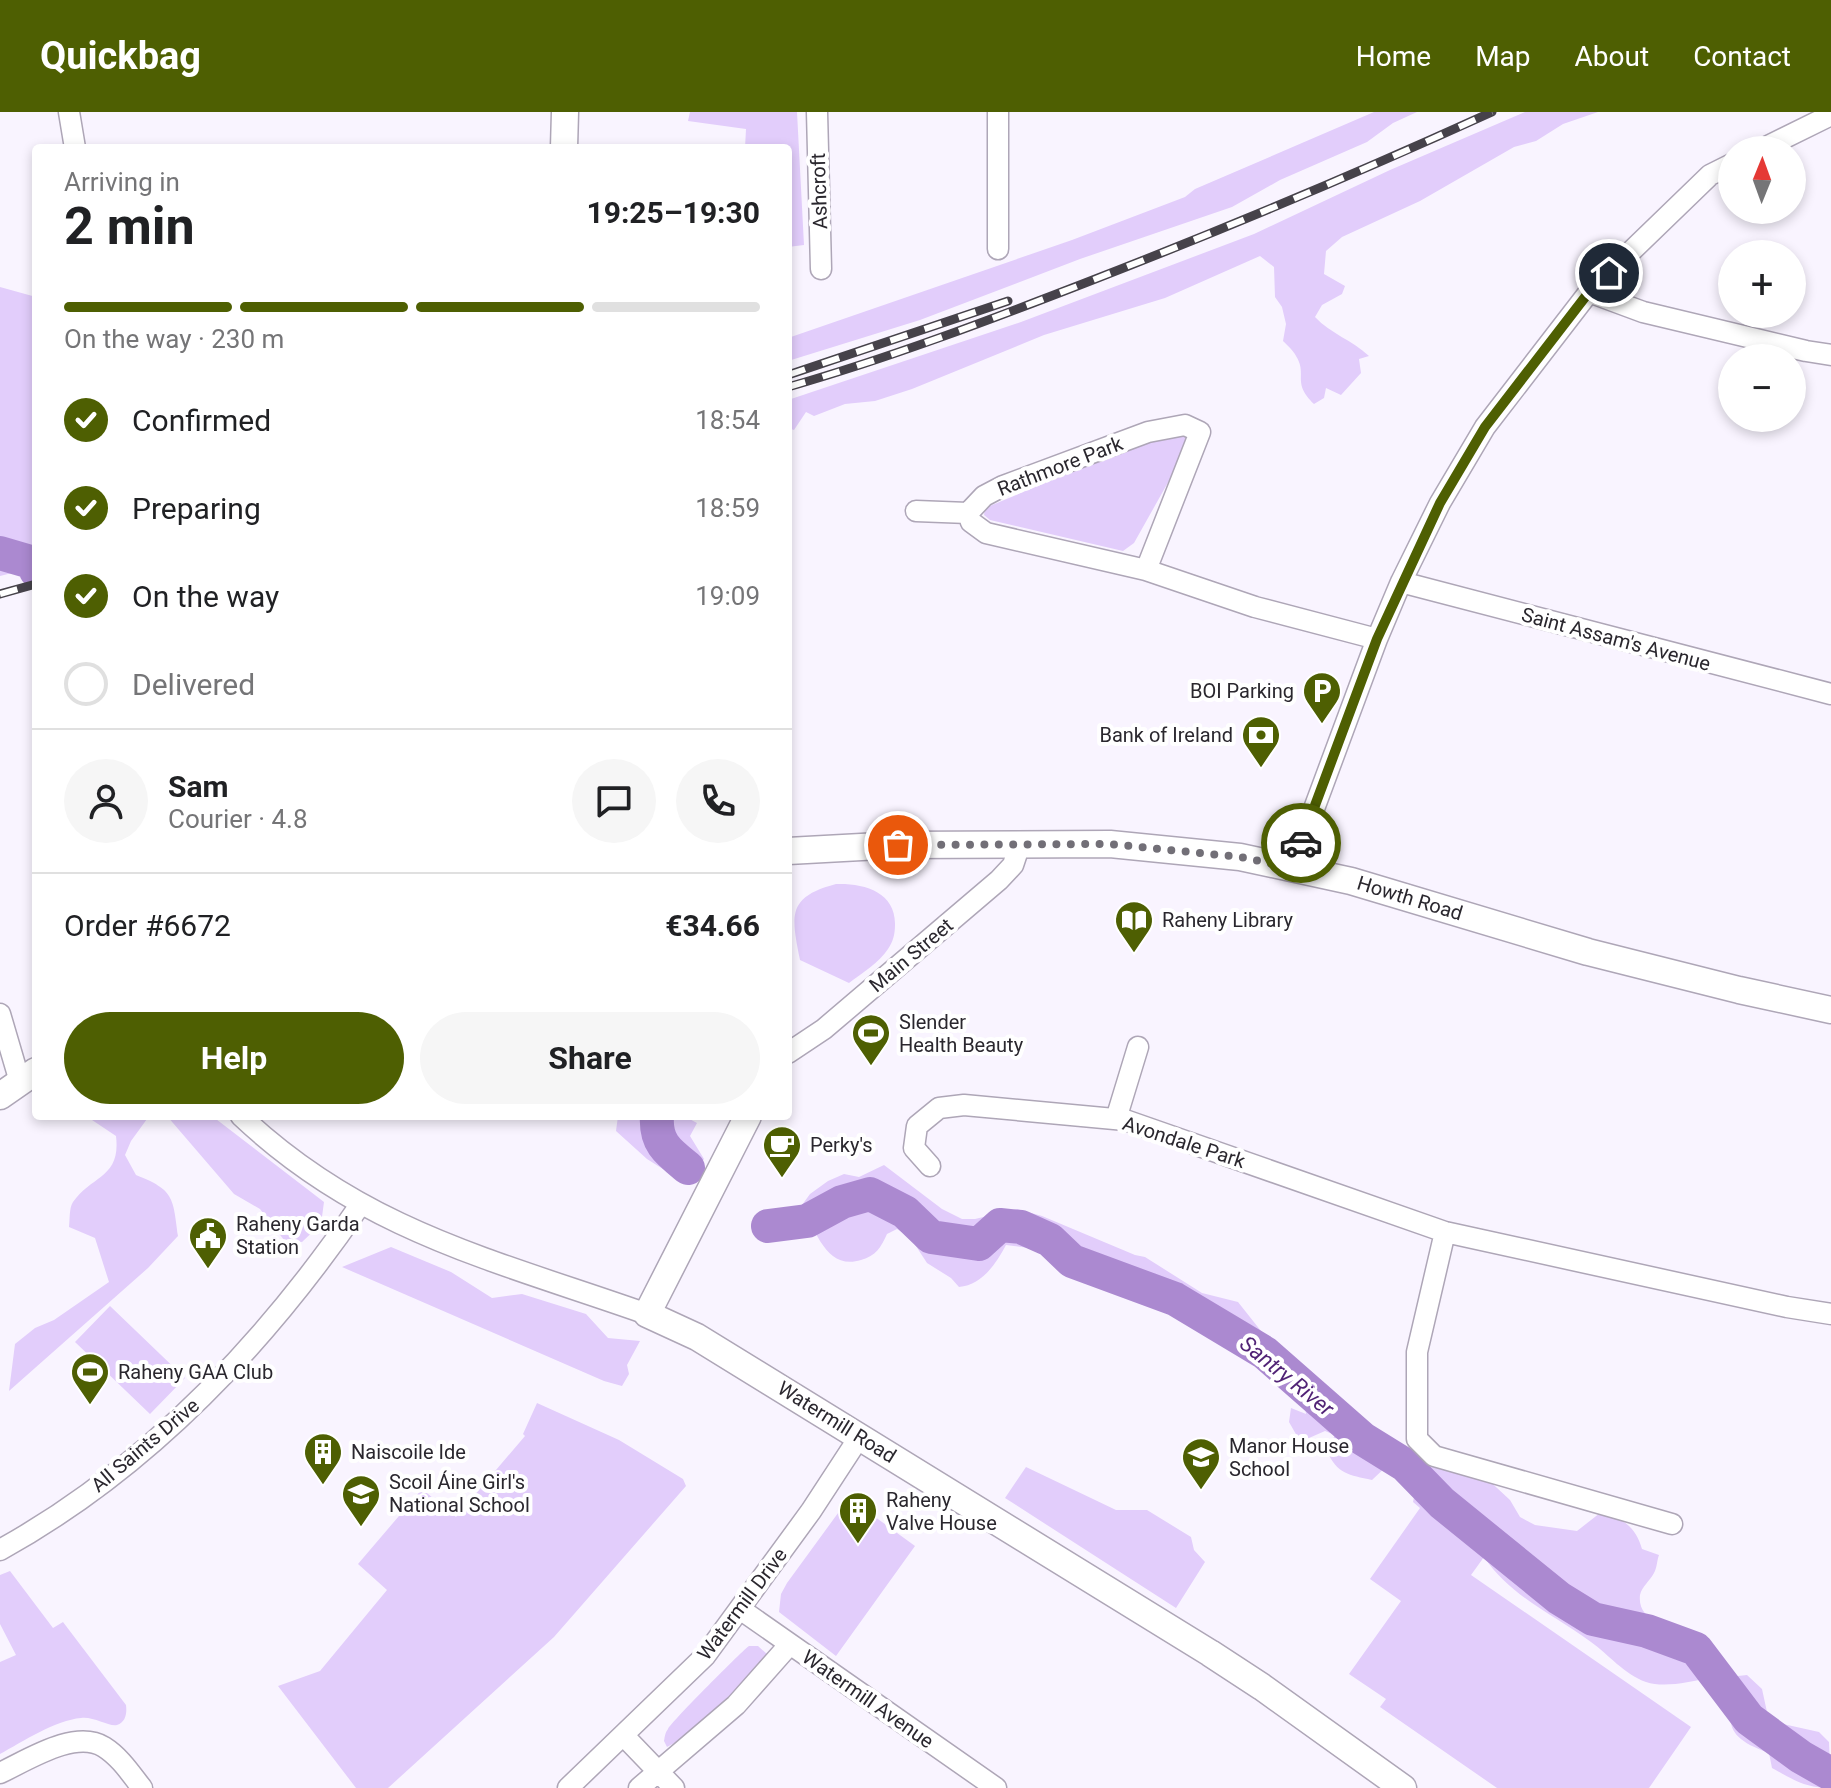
<!DOCTYPE html>
<meta charset="utf-8">
<style>
body{margin:0;font-family:Roboto,sans-serif;background:#f6f6f6;color:#202124;height:100vh;display:flex;flex-direction:column;font-size:30px;white-space:nowrap}
*{box-sizing:border-box;margin:0}
p{font-size:26px;color:#757577}
.icon{flex:none;width:44px;height:44px;fill:none;stroke:currentColor;stroke-width:2;stroke-linecap:round;stroke-linejoin:round}
.map{position:relative;flex:1;overflow:hidden}
.panel{position:absolute;left:32px;top:32px;width:760px;height:976px;display:flex;flex-direction:column;background:#fff;border-radius:8px;box-shadow:0 4px 12px #0003}
.panel>*{flex:none}
.needle{width:52px;rotate:1deg}
.fabs{position:absolute;left:1718px;top:24px;display:grid;gap:16px}
.fabs a{display:grid;place-items:center;width:88px;height:88px;border-radius:50%;background:#fff;box-shadow:0 4px 12px #0003;font-size:40px}
.pin{position:absolute;display:grid;place-items:center;width:68px;height:68px;color:#fff;margin:-34px;border:4px solid #fff;border-radius:50%;box-shadow:0 2px 8px #0007}
.courier{position:absolute;display:grid;place-items:center;width:80px;height:80px;margin:-40px;border:6px solid #4e5f02;border-radius:50%;background:#fff;color:#222;box-shadow:0 2px 10px #0007}
.overview em{font-style:normal;font-weight:700}
.overview div{display:flex;flex-direction:column-reverse}
.overview{display:flex;align-items:center;justify-content:space-between;height:136px;padding:0 32px}
h1{font-size:52px;font-weight:700;line-height:60px}
.bar{display:grid;grid-template-columns:repeat(4,1fr);gap:12px 8px;align-content:center;height:96px;padding:0 32px}
.bar i{height:10px;border-radius:6px;background:#e0e0e0}
.bar .on{background:#4e5f02}
.bar p{grid-column:span 4}
.line{display:flex;align-items:center;gap:20px;padding:0 32px;border-top:2px solid #e0e0e0}
.line div{flex:1}
.round{display:grid;place-items:center;flex:none;width:84px;height:84px;border-radius:42px;background:#f6f6f6}
ol{padding:0 32px;list-style:none}
li{display:flex;align-items:center;gap:24px;height:88px}
li p{margin-inline-start:auto}
li .icon{padding:8px;border-radius:50%;background:#4e5f02;color:#fff;stroke-width:4}
li:last-child{color:#757577}
li i{width:44px;height:44px;border:4px solid #e0e0e0;border-radius:50%}
.cta{display:flex;gap:16px;margin-top:auto;padding:16px 32px}
.cta a{flex:1;height:92px;border-radius:48px;background:#4e5f02;color:#fff;font-size:32px;font-weight:700;line-height:92px;text-align:center}
.cta a+a{background:#f6f6f6;color:#202124}
header{display:flex;align-items:center;gap:48px;box-sizing:border-box;height:112px;padding:0 40px;background:#4e5f02;color:#fff}
header strong{font-size:38px}
nav{display:flex;gap:44px;margin-inline-start:auto;font-size:28px}
.map>svg:first-child{display:block}
.green{fill:#e2cdfb}
.lines{fill:none;stroke-linecap:round;stroke-linejoin:round}
.river{stroke:#ab89d0;stroke-width:34}
.minor-casing{stroke:#aea6b7;stroke-width:23}
.major-casing{stroke:#aea6b7;stroke-width:29}
.minor{stroke:#fff;stroke-width:20}
.major{stroke:#fff;stroke-width:26}
.rail-casing{stroke:#46424a;stroke-width:9}
.rail{stroke:#fff;stroke-width:6;stroke-dasharray:18;stroke-linecap:butt}
.done{stroke:#726f77;stroke-width:8;stroke-dasharray:0 14.4}
.route{stroke:#4e5f02;stroke-width:10}
.labels{text-anchor:middle;dominant-baseline:central;stroke-width:8;stroke-linejoin:round;paint-order:stroke}
.street-label{font-size:20px;fill:#2a272e;stroke:#fff}
.poi-label{font-size:20px;fill:#2a272e;stroke:#fff;text-anchor:start}
.water-label{font-size:22px;font-style:italic;fill:#512376;stroke:#fff}
</style>
<header>
<strong>Quickbag</strong>
<nav><a>Home</a><a>Map</a><a>About</a><a>Contact</a></nav>
</header>
<div class="map">
<svg width="1831" height="1676" viewBox="0 0 1831 1676">
<rect width="100%" height="100%" fill="#f9f4ff"/>
<path class="green" d="M690,0H797L804,133L788,135V36H745L746,17L688,9Z
M1374,0H1417L1393,11L1367,30L1280,68L1232,95L1080,147L920,208L788,249V226L1072,128L1185,85L1195,77Z
M1525,0H1598L1563,12L1536,29L1514,35L1420,89L1342,125L1326,139L1324,162L1345,174L1342,182L1322,193L1315,205C1331,222 1352,228 1369,244L1359,247L1361,261L1341,283L1326,276L1324,286L1314,292C1291,270 1308,263 1296,244C1293,238 1287,233 1283,229L1286,212L1282,195L1275,185L1274,155L1260,144L1165,186L1044,223L912,277L875,289L845,292L814,304L806,300L794,318L788,316V288L1021,210L1254,122L1390,58Z
M0,175L36,185V455L0,464Z
M1184,323L1189,333L1134,431L1123,439L990,408L984,403L985,396L1157,324Z
M836,772C864,771 896,780 895,813C895,822 893,830 888,837C879,851 862,861 849,871L800,848C791,803 787,785 836,772Z
M86,1004H164L147,1007L131,1029L125,1043L136,1063C174,1078 173,1085 178,1124L148,1156L9,1279L15,1232L35,1216L54,1208L109,1170L95,1126L69,1115C70,1107 69,1096 73,1090C92,1063 121,1066 116,1024Z
M167,1004H212L324,1090L321,1112L302,1130L284,1128L260,1097L234,1082Z
M618,1004H684L697,1011L690,1024L704,1047L685,1071L647,1047L616,1019Z
M884,1053L942,1097L962,1107H975L1017,1097L1042,1104L1135,1143L1145,1145L1202,1181L1238,1190L1261,1219L1284,1241L1307,1256L1337,1290L1389,1328L1390,1351L1372,1368C1349,1363 1337,1362 1327,1339L1335,1323L1325,1319L1309,1326L1297,1324L1289,1310L1291,1296L1306,1302L1304,1286L1298,1280L1240,1238L1204,1217L1186,1202L1082,1157L1051,1139L1006,1133C996,1152 982,1173 959,1175L951,1166L927,1151L910,1125L897,1117L887,1122C881,1135 876,1144 861,1148C826,1159 815,1117 802,1093L810,1082L828,1069L844,1062L859,1065Z
M391,1135L451,1160L492,1186L522,1182L586,1202L608,1226L640,1229L627,1253L629,1262L622,1274L604,1269L342,1155Z
M110,1194L185,1266L150,1302L75,1230Z
M537,1291L619,1328L683,1367L686,1374L554,1525L388,1676H356L278,1574L320,1559L387,1478L358,1452L422,1377L456,1405L525,1324L523,1322Z
M1446,1350L1483,1363L1510,1388L1520,1405L1535,1413L1577,1419L1600,1401C1622,1405 1636,1415 1642,1437L1659,1443C1657,1448 1657,1456 1654,1461C1650,1469 1642,1474 1640,1483C1637,1510 1668,1512 1685,1521C1691,1525 1705,1541 1713,1547L1708,1566C1690,1570 1664,1576 1646,1570C1624,1562 1609,1543 1591,1530C1553,1502 1511,1485 1484,1445L1471,1463L1691,1615L1649,1676H1497L1380,1595L1386,1587L1349,1562L1401,1489L1370,1467L1420,1396L1413,1390L1417,1371L1427,1356Z
M1026,1355L1116,1398H1147L1191,1425L1194,1438L1205,1450L1176,1496L1005,1386Z
M849,1386L915,1434L836,1544L779,1500L781,1482L787,1471Z
M10,1459L53,1516L63,1510L126,1593C127,1601 126,1610 117,1613C109,1615 93,1604 81,1606C56,1608 22,1630 0,1642V1550L16,1543L0,1512V1463Z
M749,1534H758L768,1543C740,1576 706,1615 667,1635L664,1629C665,1624 665,1621 668,1617C672,1609 744,1537 749,1534Z
M1747,1563L1762,1577L1767,1600L1783,1612L1819,1620L1829,1630L1831,1676C1805,1676 1794,1668 1772,1656L1769,1641C1721,1624 1727,1609 1738,1564Z"/>
<g class="lines">
<path class="river" d="M0,441L34,451L36,459
M657,1004C655,1031 668,1040 688,1056
M768,1114L807,1109L842,1090L870,1082L905,1100L931,1125L979,1132L1000,1113L1021,1115L1050,1128L1072,1149L1175,1187L1265,1241L1363,1327L1405,1353L1442,1391L1559,1486L1593,1507L1647,1519L1696,1537L1749,1607L1801,1645L1831,1662"/>
<defs>
<path id="minor" d="M69,0L75,36
M817,0L821,157
M1760,38L1831,3
M998,137V0
M1589,180L1643,200L1806,239L1831,243
M916,399L968,401
M1146,458L1200,320L1185,313L1148,320L1003,374L984,384L968,401L971,410L986,421L1146,458L1255,495L1377,527
M1401,470L1831,582
M1292,756L1377,527L1401,470L1440,391L1485,315L1589,180L1710,63L1732,52
M0,902L20,970
M788,941L824,917L999,768L1013,753L1020,732
M241,1004C363,1119 494,1148 647,1202
M1116,1007L1138,935
M930,1054L914,1036L917,1014L939,996L964,993L1125,1008L1445,1120L1787,1195L1831,1202
M1445,1120L1417,1240V1327L1434,1344L1672,1412
M0,1438C148,1356 265,1232 360,1093
M740,1497L996,1676
M624,1624L674,1676
M0,1661C28,1648 75,1617 104,1635C120,1645 131,1662 142,1676
M568,1676L705,1544L811,1399L860,1324
M639,1676L736,1593L790,1532"/>
<path id="major" d="M564,36L565,0
M788,739L898,733L1110,732L1240,745L1351,769L1588,840L1739,878L1831,898
M0,984L36,959
M748,1004L647,1202L697,1225L1210,1541L1262,1575L1403,1676"/>
</defs>
<use href="#minor" class="minor-casing"/>
<use href="#major" class="major-casing"/>
<use href="#minor" class="minor"/>
<use href="#major" class="major"/>
<defs>
<path id="rail" d="M788,263L1008,189
M788,275C889,246 987,209 1085,171C1222,118 1358,61 1492,0
M0,482L36,472"/>
</defs>
<use href="#rail" class="rail-casing"/>
<use href="#rail" class="rail"/>
</g>
<g class="lines">
<path class="done" d="M898,733L1110,732L1240,745L1292,756L1301,731"/>
<path class="route" d="M1301,731L1377,527L1440,391L1485,315L1589,180L1609,161"/>
</g>
<defs>
<symbol id="parking-pin" viewBox="-11 -11 22 30"><path d="M0 17L-7.5 6A9.5 9.5 0 1 1 7.5 6Z" fill="#4e5f02" stroke="#fff"/><path d="M-3.5-5.5H1a3.5 3.5 0 0 1 0 7H-1V5.5H-3.5ZM-1-3.4V-.6H.8a1.4 1.4 0 0 0 0-2.8Z" fill="#fff"/></symbol>
<symbol id="bank-pin" viewBox="-11 -11 22 30"><path d="M0 17L-7.5 6A9.5 9.5 0 1 1 7.5 6Z" fill="#4e5f02" stroke="#fff"/><path d="M-6-4H6V4H-6ZM0-2.3a2.3 2.3 0 1 0 0 4.6a2.3 2.3 0 1 0 0-4.6Z" fill="#fff"/></symbol>
<symbol id="library-pin" viewBox="-11 -11 22 30"><path d="M0 17L-7.5 6A9.5 9.5 0 1 1 7.5 6Z" fill="#4e5f02" stroke="#fff"/><path d="M-6-4Q-3-5.5-.7-3.5V5Q-3 3-6 4ZM6-4Q3-5.5 .7-3.5V5Q3 3 6 4Z" fill="#fff"/></symbol>
<symbol id="stadium-pin" viewBox="-11 -11 22 30"><path d="M0 17L-7.5 6A9.5 9.5 0 1 1 7.5 6Z" fill="#4e5f02" stroke="#fff"/><path d="M0-5a6.5 5 0 1 0 0 10a6.5 5 0 1 0 0-10ZM-3.5-1.8h7v3.6h-7Z" fill="#fff"/></symbol>
<symbol id="cafe-pin" viewBox="-11 -11 22 30"><path d="M0 17L-7.5 6A9.5 9.5 0 1 1 7.5 6Z" fill="#4e5f02" stroke="#fff"/><path d="M-5.5-4.5H6V0H3Q3 3.5 0 3.5H-2.5Q-5.5 3.5-5.5 0ZM3-3.2v2h1.7v-2ZM-6 4.5H4V6H-6Z" fill="#fff"/></symbol>
<symbol id="civic-pin" viewBox="-11 -11 22 30"><path d="M0 17L-7.5 6A9.5 9.5 0 1 1 7.5 6Z" fill="#4e5f02" stroke="#fff"/><path d="M-.6-6.5H3V-4.5H.6V-3L4-1V1h2V6H-6V1h2V-1L-.6-3ZM-1.2 2.5V6h2.4V2.5Z" fill="#fff"/></symbol>
<symbol id="building-pin" viewBox="-11 -11 22 30"><path d="M0 17L-7.5 6A9.5 9.5 0 1 1 7.5 6Z" fill="#4e5f02" stroke="#fff"/><path d="M-4-6H4V6H1V3H-1V6H-4ZM-2.5-4.3h1.7v1.8h-1.7ZM.8-4.3h1.7v1.8H.8ZM-2.5-1h1.7V.8h-1.7ZM.8-1h1.7V.8H.8Z" fill="#fff"/></symbol>
<symbol id="school-pin" viewBox="-11 -11 22 30"><path d="M0 17L-7.5 6A9.5 9.5 0 1 1 7.5 6Z" fill="#4e5f02" stroke="#fff"/><path d="M0-5L7-2L0 1L-7-2ZM-4 1L0 2.5L4 1V4Q0 6-4 4Z" fill="#fff"/></symbol>
</defs>
<g fill-rule="evenodd">
<use href="#parking-pin" x="1300" y="557" width="44" height="60"/>
<use href="#bank-pin" x="1239" y="601" width="44" height="60"/>
<use href="#library-pin" x="1112" y="786" width="44" height="60"/>
<use href="#stadium-pin" x="849" y="899" width="44" height="60"/>
<use href="#cafe-pin" x="760" y="1011" width="44" height="60"/>
<use href="#civic-pin" x="186" y="1102" width="44" height="60"/>
<use href="#stadium-pin" x="68" y="1238" width="44" height="60"/>
<use href="#building-pin" x="301" y="1318" width="44" height="60"/>
<use href="#school-pin" x="1179" y="1323" width="44" height="60"/>
<use href="#school-pin" x="339" y="1360" width="44" height="60"/>
<use href="#building-pin" x="836" y="1377" width="44" height="60"/>
</g>
<g class="labels">
<g class="street-label">
<text transform="translate(819 79) rotate(-92)">Ashcroft</text>
<text transform="translate(1060 354) rotate(-21)">Rathmore Park</text>
<text transform="translate(1616 527) rotate(15)">Saint Assam's Avenue</text>
<text transform="translate(1410 786) rotate(17)">Howth Road</text>
<text transform="translate(911 843) rotate(-40)">Main Street</text>
<text transform="translate(1184 1030) rotate(18)">Avondale Park</text>
<text transform="translate(837 1310) rotate(32)">Watermill Road</text>
<text transform="translate(145 1333) rotate(-40)">All Saints Drive</text>
<text transform="translate(742 1492) rotate(-53)">Watermill Drive</text>
<text transform="translate(868 1587) rotate(35)">Watermill Avenue</text>
</g>
<g class="poi-label">
<text x="1294" y="579" text-anchor="end">BOI Parking</text>
<text x="1233" y="623" text-anchor="end">Bank of Ireland</text>
<text x="1162" y="808">Raheny Library</text>
<text x="899" y="910">Slender<tspan x="899" dy="23">Health Beauty</tspan></text>
<text x="810" y="1033">Perky's</text>
<text x="236" y="1112">Raheny Garda<tspan x="236" dy="23">Station</tspan></text>
<text x="118" y="1260">Raheny GAA Club</text>
<text x="1229" y="1334">Manor House<tspan x="1229" dy="23">School</tspan></text>
<text x="351" y="1340">Naiscoile Ide</text>
<text x="389" y="1370">Scoil Áine Girl's<tspan x="389" dy="23">National School</tspan></text>
<text x="886" y="1388">Raheny<tspan x="886" dy="23">Valve House</tspan></text>
</g>
<g class="water-label">
<text transform="translate(1287 1264) rotate(39)">Santry River</text>
</g>
</g>
</svg>
<div class="fabs">
<a><svg class="needle" viewBox="-14 -14 28 28"><path d="M0-13l5 13h-10z" fill="#e53935"/><path d="M0 13l5-13h-10z" fill="#757577"/></svg></a>
<a>+</a>
<a>−</a>
</div>
<div class="pin" style="left:898px;top:733px;background:#ea580c"><svg class="icon" aria-label="bag" viewBox="0 0 24 24"><path d="M5 8h14l-1 12H6zM9 8a3 3 0 0 1 6 0"/></svg></div>
<div class="pin" style="left:1609px;top:161px;background:#1f2937"><svg class="icon" aria-label="home" viewBox="0 0 24 24"><path d="M3 11l9-7 9 7M6 9v11h12V9"/></svg></div>
<div class="courier" style="left:1301px;top:731px"><svg class="icon" aria-label="car" viewBox="0 0 24 24"><path d="M5 17H2v-5l4-1 3-4h7l3 4 3 1v5h-3M9 17h6M6 11h13"/><circle cx="7" cy="17" r="2"/><circle cx="17" cy="17" r="2"/></svg></div>
<section class="panel">
<div class="overview"><div><h1>2 min</h1><p>Arriving in</p></div><em>19:25–19:30</em></div>
<div class="bar"><i class="on"></i><i class="on"></i><i class="on"></i><i></i><p>On the way · 230 m</p></div>
<ol>
<li><svg class="icon" aria-label="check" viewBox="0 0 24 24"><path d="M5 12l5 5 9-10"/></svg>Confirmed<p>18:54</p></li>
<li><svg class="icon" aria-label="check" viewBox="0 0 24 24"><path d="M5 12l5 5 9-10"/></svg>Preparing<p>18:59</p></li>
<li><svg class="icon" aria-label="check" viewBox="0 0 24 24"><path d="M5 12l5 5 9-10"/></svg>On the way<p>19:09</p></li>
<li><i></i>Delivered</li>
</ol>
<div class="line" style="height:144px"><a class="round"><svg class="icon" aria-label="person" viewBox="0 0 24 24"><circle cx="12" cy="8" r="4"/><path d="M4 21q1-7 8-7t8 7"/></svg></a><div><b>Sam</b><p>Courier · 4.8</p></div><a class="round"><svg class="icon" aria-label="chat" viewBox="0 0 24 24"><path d="M4 5h16v11H9l-5 4z"/></svg></a><a class="round"><svg class="icon" aria-label="phone" viewBox="0 0 24 24"><path d="M5 4h4l2 5-3 2q2 4 5 5l2-3 5 2v4C11 20 4 13 5 4z"/></svg></a></div>
<div class="line" style="height:104px"><div>Order #6672</div><b>€34.66</b></div>
<div class="cta"><a>Help</a><a>Share</a></div>
</section>
</div>
